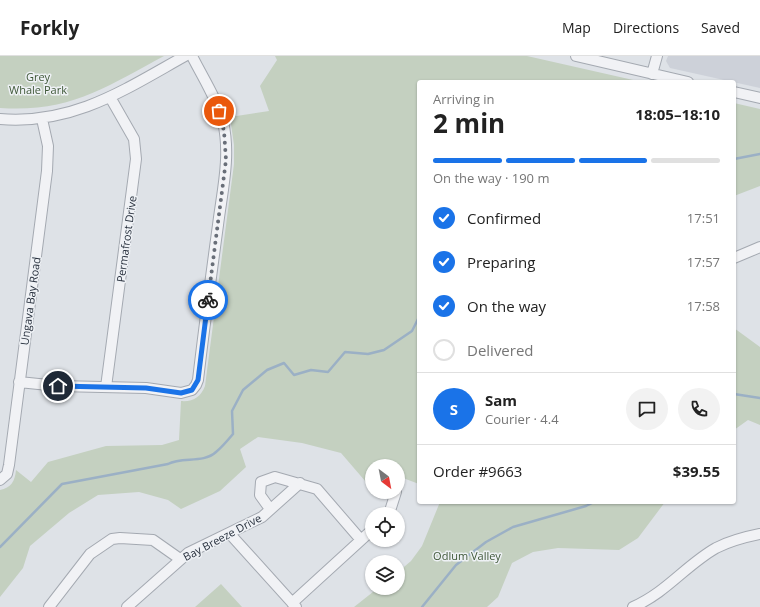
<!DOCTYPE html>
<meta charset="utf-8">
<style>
body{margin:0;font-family:"Open Sans",sans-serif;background:#f2f2f2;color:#222;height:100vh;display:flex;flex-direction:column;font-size:15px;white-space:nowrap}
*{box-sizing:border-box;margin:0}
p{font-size:13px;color:#767676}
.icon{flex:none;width:22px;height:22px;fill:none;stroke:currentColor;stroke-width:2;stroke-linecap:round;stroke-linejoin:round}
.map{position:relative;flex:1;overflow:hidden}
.sheet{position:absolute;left:417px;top:24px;width:319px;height:424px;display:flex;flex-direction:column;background:#fff;border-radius:4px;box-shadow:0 1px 3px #0004}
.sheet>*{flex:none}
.needle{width:26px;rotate:148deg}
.buttons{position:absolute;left:365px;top:403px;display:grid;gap:8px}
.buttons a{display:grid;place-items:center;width:40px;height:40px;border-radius:50%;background:#fff;box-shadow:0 1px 3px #0004;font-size:20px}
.pin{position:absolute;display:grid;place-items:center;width:34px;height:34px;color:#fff;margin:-17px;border:2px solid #fff;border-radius:50%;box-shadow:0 1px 4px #0007}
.courier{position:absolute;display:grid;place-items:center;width:40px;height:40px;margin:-20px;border:3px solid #1a73e8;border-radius:50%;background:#fff;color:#222;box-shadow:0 1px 5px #0007}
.head em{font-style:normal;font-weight:700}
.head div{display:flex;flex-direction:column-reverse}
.head{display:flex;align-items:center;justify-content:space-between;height:68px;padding:0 16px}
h1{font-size:26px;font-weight:700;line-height:30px}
.bar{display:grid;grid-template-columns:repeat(4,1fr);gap:6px 4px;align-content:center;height:48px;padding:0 16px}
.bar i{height:5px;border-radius:3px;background:#e0e0e0}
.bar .active{background:#1a73e8}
.bar p{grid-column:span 4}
.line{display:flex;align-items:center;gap:10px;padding:0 16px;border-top:1px solid #e0e0e0}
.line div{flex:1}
.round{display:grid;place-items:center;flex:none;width:42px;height:42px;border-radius:21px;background:#f2f2f2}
ol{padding:0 16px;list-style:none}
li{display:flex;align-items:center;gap:12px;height:44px}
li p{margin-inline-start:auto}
li .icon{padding:4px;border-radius:50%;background:#1a73e8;color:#fff;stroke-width:4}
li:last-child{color:#767676}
li i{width:22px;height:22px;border:2px solid #e0e0e0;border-radius:50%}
header{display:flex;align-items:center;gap:24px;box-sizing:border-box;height:56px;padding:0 20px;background:#fff;border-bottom:1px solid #e0e0e0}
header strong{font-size:19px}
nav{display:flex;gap:22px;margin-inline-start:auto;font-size:14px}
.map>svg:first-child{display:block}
.built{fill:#cdd1d9}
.green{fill:#c4d0c0}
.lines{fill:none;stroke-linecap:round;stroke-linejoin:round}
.stream{stroke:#9bb0c5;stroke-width:2.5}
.minor-casing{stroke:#a4a9b1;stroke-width:12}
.minor{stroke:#f1f2f5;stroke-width:10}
.done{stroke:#686e78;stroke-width:4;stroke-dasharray:0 7.2}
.route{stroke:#1a73e8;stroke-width:5}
.labels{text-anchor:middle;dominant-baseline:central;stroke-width:3;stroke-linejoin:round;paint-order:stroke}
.park-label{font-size:11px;fill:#3e5737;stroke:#eef1f5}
.street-label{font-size:11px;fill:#28303d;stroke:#eef1f5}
</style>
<header>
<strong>Forkly</strong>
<nav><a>Map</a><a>Directions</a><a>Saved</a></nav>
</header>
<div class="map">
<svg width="760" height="551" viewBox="0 0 760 551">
<rect width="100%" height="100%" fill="#dee2e7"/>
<path class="built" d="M668,0H760V32L670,12L666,5Z"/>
<path class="green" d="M0,0H164C106,31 69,57 0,52Z
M275,0H527L642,26H419V428L403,422L398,425V410H372V433L341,397L302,387L258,381L240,393L246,411L220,435L181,453L168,444L139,436L98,439L69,457L30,490L23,512L0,541V434C11,432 15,425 16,414L31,426L48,406L106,390L162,389L179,384L181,345C193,346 201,341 205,330L234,108V89L230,61L269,55L260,30L277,4Z
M734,47L760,53V130L734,140Z
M734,272L760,291V369L748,364L734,374Z
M440,446H665L638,482L619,494L558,492L533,496L512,507L498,541L487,551H354L378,532H398V516L411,505L422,490Z
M221,528L242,551H195Z"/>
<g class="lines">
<path class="stream" d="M734,103L760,98
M734,338L760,342
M0,491L62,428L168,408C182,400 203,408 216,396C222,391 228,384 233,378L232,355L243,334L267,314L284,307L294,319L311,314L328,316L345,296L368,298L384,294L412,275L419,261
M422,551L456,509L486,486L513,471L586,450L594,446"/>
<defs>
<path id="minor" d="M576,0L688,26
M652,18L657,0
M734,36L760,42
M0,63C73,69 124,34 185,0
M734,202L760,191
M19,326L58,330L146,332L181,337L192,334L196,329L198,324C204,272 211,221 218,169C222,136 231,100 223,66C217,43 203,22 192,0
M106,331L136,103L134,83L110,41
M0,424L7,418L9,409L47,115L48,90L42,63
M270,453L260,439L261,426L275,421L317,433L361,484
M389,458L396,436
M230,478L296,551
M292,547L372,474
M49,551L90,498L112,483L120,482L153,484L180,503
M127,551L188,497L262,461L300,427
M633,551C667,536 686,509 716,492C730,485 745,481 760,478"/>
</defs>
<use href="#minor" class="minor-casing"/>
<use href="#minor" class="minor"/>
</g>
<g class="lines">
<path class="done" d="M208,244L226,104L224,75L219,55"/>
<path class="route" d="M58,330L146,332L181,337L192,334L198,324L208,244"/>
</g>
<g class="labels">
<g class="park-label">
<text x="38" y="20">Grey<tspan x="38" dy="13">Whale Park</tspan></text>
<text x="467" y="499">Odlum Valley</text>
</g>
<g class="street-label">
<text transform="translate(126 183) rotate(-82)">Permafrost Drive</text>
<text transform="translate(30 245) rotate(-82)">Ungava Bay Road</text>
<text transform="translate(222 481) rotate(-28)">Bay Breeze Drive</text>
</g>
</g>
</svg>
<div class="buttons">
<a><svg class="needle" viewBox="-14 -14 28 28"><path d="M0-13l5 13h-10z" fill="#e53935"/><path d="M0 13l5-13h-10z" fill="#767676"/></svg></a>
<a><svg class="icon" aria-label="locate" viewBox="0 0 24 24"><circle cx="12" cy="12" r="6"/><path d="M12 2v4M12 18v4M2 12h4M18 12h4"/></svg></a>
<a><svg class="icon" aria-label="layers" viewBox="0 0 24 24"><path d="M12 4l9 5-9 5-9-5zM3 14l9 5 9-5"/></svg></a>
</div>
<div class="pin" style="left:219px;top:55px;background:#ea580c"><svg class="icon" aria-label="bag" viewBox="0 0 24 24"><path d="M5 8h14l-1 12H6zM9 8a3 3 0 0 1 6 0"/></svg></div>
<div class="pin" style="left:58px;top:330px;background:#1f2937"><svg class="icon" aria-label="home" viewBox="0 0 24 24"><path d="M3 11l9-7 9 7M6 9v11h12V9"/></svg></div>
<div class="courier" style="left:208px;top:244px"><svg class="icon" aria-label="bike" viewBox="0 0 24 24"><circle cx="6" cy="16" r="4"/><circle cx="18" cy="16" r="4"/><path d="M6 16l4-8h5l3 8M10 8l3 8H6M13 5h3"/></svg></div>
<section class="sheet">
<div class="head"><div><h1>2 min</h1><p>Arriving in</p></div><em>18:05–18:10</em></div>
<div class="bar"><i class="active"></i><i class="active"></i><i class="active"></i><i></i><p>On the way · 190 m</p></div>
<ol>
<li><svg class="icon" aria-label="check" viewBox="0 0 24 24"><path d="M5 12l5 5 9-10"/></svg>Confirmed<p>17:51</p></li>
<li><svg class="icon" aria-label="check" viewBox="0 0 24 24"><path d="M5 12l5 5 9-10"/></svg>Preparing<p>17:57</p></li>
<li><svg class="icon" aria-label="check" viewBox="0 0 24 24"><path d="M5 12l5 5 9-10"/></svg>On the way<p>17:58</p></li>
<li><i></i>Delivered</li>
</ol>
<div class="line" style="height:72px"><b class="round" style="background:#1a73e8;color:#fff">S</b><div><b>Sam</b><p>Courier · 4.4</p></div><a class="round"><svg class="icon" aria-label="chat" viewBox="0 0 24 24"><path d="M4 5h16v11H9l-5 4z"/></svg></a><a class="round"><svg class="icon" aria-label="phone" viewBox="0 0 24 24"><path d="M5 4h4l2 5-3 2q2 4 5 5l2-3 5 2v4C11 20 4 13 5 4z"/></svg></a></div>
<div class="line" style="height:52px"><div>Order #9663</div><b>$39.55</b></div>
</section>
</div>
